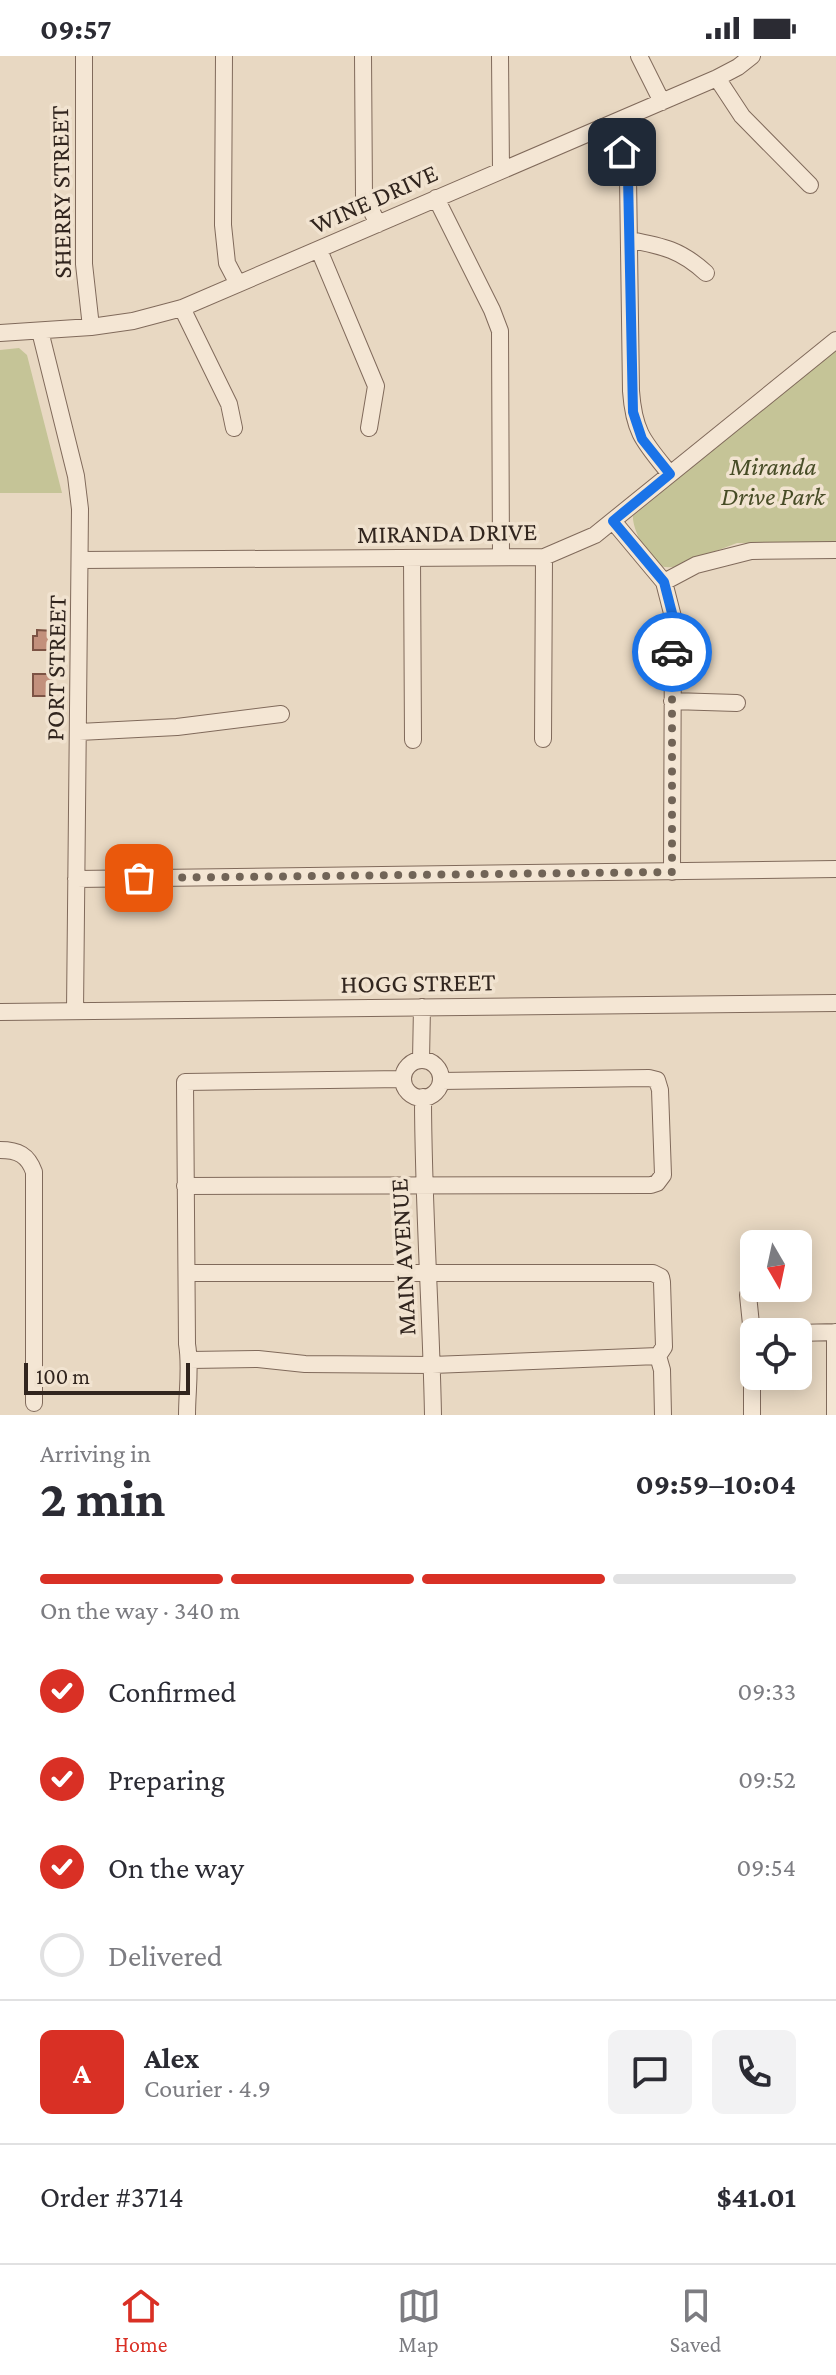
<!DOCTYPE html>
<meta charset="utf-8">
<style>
body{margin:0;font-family:"Crimson Pro",serif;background:#f2f2f3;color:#2b2b33;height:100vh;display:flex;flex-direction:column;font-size:30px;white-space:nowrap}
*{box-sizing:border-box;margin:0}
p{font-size:26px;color:#7c7c81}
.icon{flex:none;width:44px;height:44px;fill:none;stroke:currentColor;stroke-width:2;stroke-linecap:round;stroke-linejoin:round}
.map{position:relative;height:1359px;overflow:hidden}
.drawer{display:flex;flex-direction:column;background:#fff;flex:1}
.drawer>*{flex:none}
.needle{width:52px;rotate:171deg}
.tools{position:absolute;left:740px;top:1174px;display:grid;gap:16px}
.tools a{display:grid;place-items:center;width:72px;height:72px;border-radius:12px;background:#fff;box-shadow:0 4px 20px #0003;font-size:40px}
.scale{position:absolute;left:24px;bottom:20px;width:166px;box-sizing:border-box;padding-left:8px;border:4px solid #31251e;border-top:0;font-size:22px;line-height:28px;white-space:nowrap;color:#31251e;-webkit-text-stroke:6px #f1e3d0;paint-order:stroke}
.pin{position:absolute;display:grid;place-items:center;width:68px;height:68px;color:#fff;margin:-34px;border-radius:16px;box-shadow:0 4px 12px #0006}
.courier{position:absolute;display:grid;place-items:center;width:80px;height:80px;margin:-40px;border:6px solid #1a73e8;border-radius:50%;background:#fff;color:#222;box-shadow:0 2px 10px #0007}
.headline em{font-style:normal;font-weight:700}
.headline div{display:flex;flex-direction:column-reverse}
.headline{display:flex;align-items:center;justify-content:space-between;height:136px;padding:0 40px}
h1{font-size:52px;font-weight:700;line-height:60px}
.bar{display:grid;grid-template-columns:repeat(4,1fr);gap:12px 8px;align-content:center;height:96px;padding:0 40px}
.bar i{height:10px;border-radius:6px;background:#e1e1e2}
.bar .current{background:#d93025}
.bar p{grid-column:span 4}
.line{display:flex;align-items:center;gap:20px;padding:0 40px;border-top:2px solid #e1e1e2}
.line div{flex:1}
.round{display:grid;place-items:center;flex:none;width:84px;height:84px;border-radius:12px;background:#f2f2f3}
ol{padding:0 40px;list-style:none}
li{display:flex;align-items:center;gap:24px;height:88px}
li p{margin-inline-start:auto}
li .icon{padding:8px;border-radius:50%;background:#d93025;color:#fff;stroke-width:4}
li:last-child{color:#7c7c81}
li i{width:44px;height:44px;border:4px solid #e1e1e2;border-radius:50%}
.status{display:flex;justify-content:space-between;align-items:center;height:56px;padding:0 40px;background:#fff;direction:ltr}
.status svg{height:22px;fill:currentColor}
.menu{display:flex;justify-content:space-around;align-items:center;height:112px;border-top:2px solid #e1e1e2;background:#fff;font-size:22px;color:#7c7c81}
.menu a{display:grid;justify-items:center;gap:4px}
.menu .current{color:#d93025}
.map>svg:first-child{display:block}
.green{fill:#c5c497}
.building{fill:#c2907c;stroke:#7c5344;stroke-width:2}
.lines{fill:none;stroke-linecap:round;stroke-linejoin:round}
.minor-casing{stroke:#806a5b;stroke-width:18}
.minor{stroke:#f4e6d4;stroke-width:16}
.done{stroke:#716457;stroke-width:8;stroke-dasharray:0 14.4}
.route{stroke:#1a73e8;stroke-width:10}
.labels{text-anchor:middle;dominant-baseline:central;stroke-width:7;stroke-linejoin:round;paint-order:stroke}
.street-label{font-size:26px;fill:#31251e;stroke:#f1e3d0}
.park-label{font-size:26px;font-style:italic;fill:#474c26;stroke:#f1e3d0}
</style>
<div class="status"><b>09:57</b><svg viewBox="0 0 49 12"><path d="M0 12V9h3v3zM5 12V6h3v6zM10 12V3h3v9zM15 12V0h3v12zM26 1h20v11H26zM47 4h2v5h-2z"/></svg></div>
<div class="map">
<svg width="836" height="1359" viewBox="0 0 836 1359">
<rect width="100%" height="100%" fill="#e8d8c2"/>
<path class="green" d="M19,292L27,299L62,437H0V294Z
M836,293V486L737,487L677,510C670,512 662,512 657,508C646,500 632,472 633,460Z"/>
<path class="building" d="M37,574L54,575L53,594H33V580H37Z
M33,618H52V640H33Z"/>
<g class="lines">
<defs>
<path id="minor" d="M84,0V208L91,271
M224,0L223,169L227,207L238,228
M363,0L364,140L378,168
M500,0L501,114
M639,0L662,46
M717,22L742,60L810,129
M610,69L626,107L628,121L631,335C634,377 644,386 670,418
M436,142L492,254L500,275L501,500
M630,184C663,190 681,194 706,217
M319,194L376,330L369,372
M182,252L229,348L234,372
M40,275L76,420L80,453L75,955
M0,277L91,271L133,265L182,252L717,22L738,11L752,0
M613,465L664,526L673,561L672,816
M412,502L413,684
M81,504L544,501L595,479L836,284
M664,526L696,509L751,495L836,494
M672,645L737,647
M79,676L177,671L281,658
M543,683L544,501
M76,823L836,813
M0,956L836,947
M421,1004L422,951
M403 1023a19 19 0 1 1 38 0a19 19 0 1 1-38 0Z
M423,1041C423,1147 431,1253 433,1359
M0,1094C18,1094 28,1099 34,1116V1347
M185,1130L651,1129L657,1127L663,1119L660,1034L657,1024L649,1022L441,1025
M187,1217H653L661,1221L662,1226L664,1291L658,1300L662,1314L663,1359
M748,1239L752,1278V1359
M835,1276V1359
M798,1277L836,1276
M190,1304L258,1303L305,1308L432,1309L658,1300
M187,1359C187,1335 191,1311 187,1288L185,1026L403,1023"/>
</defs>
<use href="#minor" class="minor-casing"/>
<use href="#minor" class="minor"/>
</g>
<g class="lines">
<path class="done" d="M139,822L672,816V596"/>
<path class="route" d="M622,96L628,121L633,356L642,383L670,418L613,465L664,526L673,561L672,596"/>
</g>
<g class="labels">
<g class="street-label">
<text transform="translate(61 136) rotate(-91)">SHERRY STREET</text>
<text transform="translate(374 143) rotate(-24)">WINE DRIVE</text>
<text transform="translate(447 477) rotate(-1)">MIRANDA DRIVE</text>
<text transform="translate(56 612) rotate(-89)">PORT STREET</text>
<text transform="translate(418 927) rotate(-1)">HOGG STREET</text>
<text transform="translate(403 1201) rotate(-93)">MAIN AVENUE</text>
</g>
<g class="park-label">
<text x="773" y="410">Miranda<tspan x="773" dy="30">Drive Park</tspan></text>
</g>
</g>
</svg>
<div class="tools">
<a><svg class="needle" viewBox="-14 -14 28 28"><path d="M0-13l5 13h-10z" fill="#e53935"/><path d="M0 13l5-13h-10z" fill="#7c7c81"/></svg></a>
<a><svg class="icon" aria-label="locate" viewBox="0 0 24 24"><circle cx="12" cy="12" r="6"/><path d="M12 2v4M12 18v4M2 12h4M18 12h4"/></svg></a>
</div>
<div class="scale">100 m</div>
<div class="pin" style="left:139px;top:822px;background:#ea580c"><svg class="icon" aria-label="bag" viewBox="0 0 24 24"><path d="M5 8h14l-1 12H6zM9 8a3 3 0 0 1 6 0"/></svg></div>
<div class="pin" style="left:622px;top:96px;background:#1f2937"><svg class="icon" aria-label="home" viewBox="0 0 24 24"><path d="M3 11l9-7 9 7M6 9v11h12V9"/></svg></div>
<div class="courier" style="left:672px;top:596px"><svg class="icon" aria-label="car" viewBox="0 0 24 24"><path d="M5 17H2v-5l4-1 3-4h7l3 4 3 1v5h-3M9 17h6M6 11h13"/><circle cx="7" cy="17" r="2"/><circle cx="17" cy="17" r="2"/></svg></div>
</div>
<section class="drawer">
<div class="headline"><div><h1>2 min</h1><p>Arriving in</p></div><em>09:59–10:04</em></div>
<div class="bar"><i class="current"></i><i class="current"></i><i class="current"></i><i></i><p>On the way · 340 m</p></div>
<ol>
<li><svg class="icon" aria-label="check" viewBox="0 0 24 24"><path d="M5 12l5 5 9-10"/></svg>Confirmed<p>09:33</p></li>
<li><svg class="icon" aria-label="check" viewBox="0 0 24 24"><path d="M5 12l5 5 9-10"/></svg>Preparing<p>09:52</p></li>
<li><svg class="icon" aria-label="check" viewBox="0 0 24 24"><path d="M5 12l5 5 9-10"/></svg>On the way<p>09:54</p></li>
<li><i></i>Delivered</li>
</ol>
<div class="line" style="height:144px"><b class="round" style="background:#d93025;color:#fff">A</b><div><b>Alex</b><p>Courier · 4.9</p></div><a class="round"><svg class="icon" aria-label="chat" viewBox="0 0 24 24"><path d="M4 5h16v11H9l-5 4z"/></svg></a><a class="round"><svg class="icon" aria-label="phone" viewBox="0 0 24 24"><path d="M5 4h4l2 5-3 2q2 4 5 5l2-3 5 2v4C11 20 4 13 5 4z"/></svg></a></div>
<div class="line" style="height:104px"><div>Order #3714</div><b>$41.01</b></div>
</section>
<nav class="menu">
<a class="current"><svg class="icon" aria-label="home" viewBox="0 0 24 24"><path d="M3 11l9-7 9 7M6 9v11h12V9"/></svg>Home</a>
<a><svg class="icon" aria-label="map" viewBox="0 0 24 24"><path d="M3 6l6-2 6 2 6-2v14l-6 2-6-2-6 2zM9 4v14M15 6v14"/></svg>Map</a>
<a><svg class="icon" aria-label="saved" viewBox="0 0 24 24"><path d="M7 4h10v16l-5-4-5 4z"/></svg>Saved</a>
</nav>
